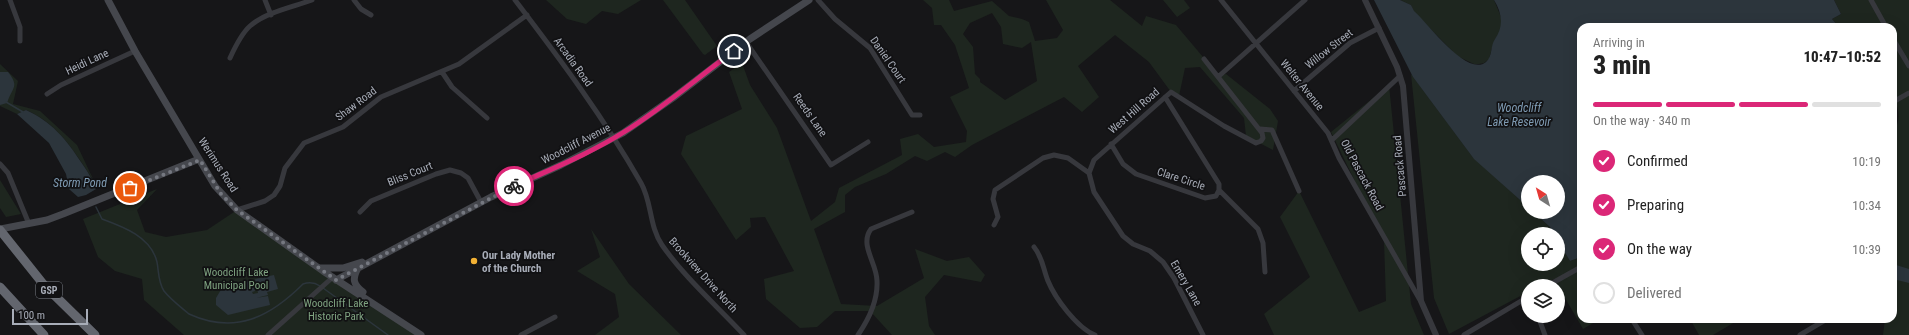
<!DOCTYPE html>
<meta charset="utf-8">
<style>
body{margin:0;font-family:"Roboto Condensed",sans-serif;background:#f2f2f2;color:#222;height:100vh;display:flex;flex-direction:column;font-size:15px;white-space:nowrap}
*{box-sizing:border-box;margin:0}
p{font-size:13px;color:#767676}
.icon{flex:none;width:22px;height:22px;fill:none;stroke:currentColor;stroke-width:2;stroke-linecap:round;stroke-linejoin:round}
.map{position:relative;flex:1;overflow:hidden}
.panel{position:absolute;left:1577px;top:23px;width:320px;height:300px;display:flex;flex-direction:column;background:#fff;border-radius:12px;box-shadow:0 4px 16px #0002}
.panel>*{flex:none}
.needle{width:26px;rotate:323deg}
.tools{position:absolute;left:1521px;top:175px;display:grid;gap:8px}
.tools a{display:grid;place-items:center;width:44px;height:44px;border-radius:50%;background:#fff;box-shadow:0 4px 16px #0002;font-size:20px}
.scale{position:absolute;left:12px;bottom:10px;width:76px;box-sizing:border-box;padding-left:4px;border:2px solid #a8adb8;border-top:0;font-size:11px;line-height:14px;white-space:nowrap;color:#a8adb8;-webkit-text-stroke:3px #111113;paint-order:stroke}
.pin{position:absolute;display:grid;place-items:center;width:34px;height:34px;color:#fff;margin:-17px;border:2px solid #fff;border-radius:50%;box-shadow:0 1px 4px #0007}
.courier{position:absolute;display:grid;place-items:center;width:40px;height:40px;margin:-20px;border:3px solid #db2777;border-radius:50%;background:#fff;color:#222;box-shadow:0 1px 5px #0007}
.overview em{font-style:normal;font-weight:800}
.overview div{display:flex;flex-direction:column-reverse}
.overview{display:flex;align-items:center;justify-content:space-between;height:68px;padding:0 16px}
h1{font-size:26px;font-weight:800;line-height:30px}
.bar{display:grid;grid-template-columns:repeat(4,1fr);gap:6px 4px;align-content:center;height:48px;padding:0 16px}
.bar i{height:5px;border-radius:3px;background:#e0e0e0}
.bar .selected{background:#db2777}
.bar p{grid-column:span 4}
ol{padding:0 16px;list-style:none}
li{display:flex;align-items:center;gap:12px;height:44px}
li p{margin-inline-start:auto}
li .icon{padding:4px;border-radius:50%;background:#db2777;color:#fff;stroke-width:4}
li:last-child{color:#767676}
li i{width:22px;height:22px;border:2px solid #e0e0e0;border-radius:50%}
.map>svg:first-child{display:block}
.green{fill:#1e261f;fill-rule:evenodd}
.water{fill:#2c353c}
.lines{fill:none;stroke-linecap:round;stroke-linejoin:round}
.stream{stroke:#2c353c;stroke-width:1.5}
.minor{stroke:#37383d;stroke-width:5}
.tertiary{stroke:#37383d;stroke-width:6}
.secondary{stroke:#45474d;stroke-width:7}
.motorway{stroke:#63666e;stroke-width:9}
.done{stroke:#757880;stroke-width:4;stroke-dasharray:0 7.2}
.route{stroke:#db2777;stroke-width:5}
.poi-dot{fill:#f2b134;stroke:#111113;stroke-width:1.5}
.labels{text-anchor:middle;dominant-baseline:central;stroke-width:3.5;stroke-linejoin:round;paint-order:stroke}
.shield{fill:#111113;stroke:#7b7e86;stroke-width:1}
.shield-label{font-size:10px;font-weight:bold;fill:#a8adb8}
.street-label{font-size:11px;fill:#a8adb8;stroke:#111113}
.poi-label{font-size:11px;font-weight:bold;fill:#a8adb8;stroke:#111113;text-anchor:start}
.park-label{font-size:11px;fill:#7fa381;stroke:#111113}
.water-label{font-size:12px;font-style:italic;fill:#7f9bb3;stroke:#111113}
</style>
<div class="map">
<svg width="1909" height="335" viewBox="0 0 1909 335">
<rect width="100%" height="100%" fill="#161618"/>
<path class="green" d="M546,0H641L618,14L602,11L586,24L567,19Z
M663,0H685L717,46L705,55L703,54Z
M923,0H949L954,11L992,1L1009,16L1022,19L1029,22L1035,41L1057,38L1063,30L1046,0H1110L1142,26L1146,16L1176,25L1219,76L1226,74L1270,109L1278,121L1273,150L1246,136L1244,118L1200,67L1185,68L1179,96L1171,92L1149,62L1115,35L1078,66L1099,97L1082,112L1064,97L972,145L955,157L945,152L927,161L915,156L886,174L855,187L845,195V212L814,229L841,304L877,306L924,278L915,249L947,261L969,257L985,275L981,282L944,275L925,297L929,326L935,335H892L870,311H835L817,327L800,328L766,299L764,279L794,271L765,217L750,218L751,227L736,240L681,154L686,136L742,109L729,72L742,63L750,85L777,128L811,221L835,202L839,188L902,155L900,139L918,134L934,147L966,142L967,131L950,97L969,88L955,45L941,25H934L932,8ZM992,13L1001,27L1003,44L1022,48L1031,42L1037,81L1005,100L980,82V79L975,74L973,47L963,34L970,23Z
M1163,0H1184L1190,8L1177,17Z
M1400,0H1494L1501,17L1502,28L1494,41L1489,59L1484,63L1479,64H1474L1457,56L1413,11L1411,5Z
M1834,0H1909V335H1883L1885,319H1893V132C1900,123 1900,112 1895,101L1893,102V27H1839L1832,19L1841,14Z
M0,64L18,81L13,104L40,111L77,145L94,181C75,153 59,124 26,110L17,114L0,106Z
M1411,74L1472,156L1528,207V212H1533L1550,227L1554,234H1528V264H1558V241L1570,261L1581,257V319H1600L1583,329L1554,279L1540,286H1528V292L1449,334L1434,298Z
M1389,85L1411,304L1424,335H1274L1264,314L1310,277L1280,217L1299,191L1359,312L1386,301L1384,241L1331,132Z
M0,180L21,214L6,217L0,208Z
M157,189L137,210L145,232L166,237L207,230L237,210L421,335H184L144,300L142,279L115,271L98,257L83,219Z
M591,229L629,284L681,335H595L619,317L615,294L577,271L600,257Z
M1690,319H1740L1713,335H1699Z"/>
<path class="water" d="M1374,0H1400L1411,5L1414,11C1427,22 1467,78 1486,62C1493,56 1490,46 1495,39C1504,26 1502,13 1494,0H1834L1841,14L1832,19L1839,27H1581V257L1570,261L1558,241V234H1554L1550,227L1533,212H1558V182H1528V207L1474,159L1413,77Z
M0,72H8C20,87 12,87 7,103L0,105Z
M26,110C51,121 67,140 81,162C87,171 93,179 96,189L86,195L78,197L69,189L66,174L49,143L17,114Z
M1893,264L1909,269V283L1893,279Z
M274,275L278,289L267,292L268,295L256,298L268,296L270,305L228,315L216,305V298L222,288L253,280L255,291L252,292L253,294L258,293L255,279Z"/>
<g class="lines">
<path class="stream" d="M6,102L23,112
M96,207L102,219C124,227 151,237 157,262C159,273 158,282 164,291C171,300 181,307 189,314C235,335 270,317 303,284C309,282 314,282 320,286
M323,288L388,335"/>
<path class="minor" d="M10,0L20,27V41
M265,0L271,15
M354,0L361,9L371,15
M515,0C560,59 604,118 641,183C652,202 649,226 662,245C685,278 717,306 744,335
M818,0L835,19L870,48L912,115H920
M1221,0L1328,133L1339,158L1420,300
M1871,0L1886,27
M1893,39L1909,66
M746,42L831,165L868,142
M230,58C235,47 241,34 250,26C266,12 293,7 312,0
M442,72L452,87L487,118
M1219,76L1305,0
M1294,91L1350,43L1379,28
M47,94L61,85L135,51
M1893,102L1909,93
M1260,129L1272,130L1299,191
M1332,140L1400,76
M1111,144L1123,164L1136,174L1205,198L1216,196L1219,190V184L1165,97
M0,164L8,173L29,224
M1219,190L1258,229L1263,243L1265,272
M237,210L265,201L274,195L280,186L285,168L304,143L343,127L381,97L459,64L527,15
M360,212L371,201L436,174L450,170L461,173L468,178L481,202
M994,225L998,217L993,199L995,190L1043,158L1054,155L1068,158L1089,173
M1034,247C1043,258 1043,269 1048,281C1055,298 1077,328 1095,335
M1547,286L1581,267
M1538,316L1545,335
M1633,321L1642,335
M268,335L333,277
M521,335L555,317
M858,335C869,319 878,301 877,281C877,263 859,245 871,229L912,212
M1203,335L1174,278L1163,262L1150,251L1133,244L1123,236L1094,192L1089,173L1094,160L1171,92L1224,126L1256,143L1261,141L1263,138L1262,133L1204,59
M1464,335L1528,297
M1800,335L1827,319"/>
<path class="tertiary" d="M1365,0L1397,67L1403,86L1421,301L1436,335"/>
<path class="secondary" d="M108,0L135,51L215,186L237,210L323,271L421,335
M0,229L47,220L63,214L199,159
M320,268H343L362,262
M358,268C352,279 353,284 363,292
M336,280L491,197L561,165L623,133L673,98L750,39L809,0"/>
<path class="motorway" d="M0,230L44,285L95,335
M0,287L44,335"/>
</g>
<g class="lines">
<path class="done" d="M130,188L200,160L221,194L237,210L336,280L514,186"/>
<path class="route" d="M514,186C551,169 589,154 624,132C663,108 697,78 734,51"/>
</g>
<circle class="poi-dot" cx="474" cy="261" r="4"/>
<g class="labels">
<rect class="shield" x="36" y="282" width="26" height="16" rx="3"/>
<g class="shield-label">
<text x="49" y="290">GSP</text>
</g>
<g class="street-label">
<text transform="translate(1329 49) rotate(-38)">Willow Street</text>
<text transform="translate(888 60) rotate(55)">Daniel Court</text>
<text transform="translate(87 62) rotate(-25)">Heidi Lane</text>
<text transform="translate(573 62) rotate(54)">Arcadia Road</text>
<text transform="translate(1302 85) rotate(51)">Welter Avenue</text>
<text transform="translate(356 104) rotate(-37)">Shaw Road</text>
<text transform="translate(1134 111) rotate(-41)">West Hill Road</text>
<text transform="translate(810 115) rotate(55)">Reeds Lane</text>
<text transform="translate(576 144) rotate(-27)">Woodcliff Avenue</text>
<text transform="translate(218 165) rotate(57)">Werimus Road</text>
<text transform="translate(1400 166) rotate(-95)">Pascack Road</text>
<text transform="translate(410 174) rotate(-22)">Bliss Court</text>
<text transform="translate(1362 175) rotate(62)">Old Pascack Road</text>
<text transform="translate(1181 179) rotate(18)">Clare Circle</text>
<text transform="translate(703 275) rotate(48)">Brookview Drive North</text>
<text transform="translate(1186 283) rotate(60)">Emery Lane</text>
</g>
<g class="poi-label">
<text x="482" y="255">Our Lady Mother<tspan x="482" dy="13">of the Church</tspan></text>
</g>
<g class="park-label">
<text x="236" y="272">Woodcliff Lake<tspan x="236" dy="13">Municipal Pool</tspan></text>
<text x="336" y="303">Woodcliff Lake<tspan x="336" dy="13">Historic Park</tspan></text>
</g>
<g class="water-label">
<text x="1519" y="108">Woodcliff<tspan x="1519" dy="14">Lake Resevoir</tspan></text>
<text x="80" y="183">Storm Pond</text>
</g>
</g>
</svg>
<div class="tools">
<a><svg class="needle" viewBox="-14 -14 28 28"><path d="M0-13l5 13h-10z" fill="#e53935"/><path d="M0 13l5-13h-10z" fill="#767676"/></svg></a>
<a><svg class="icon" aria-label="locate" viewBox="0 0 24 24"><circle cx="12" cy="12" r="6"/><path d="M12 2v4M12 18v4M2 12h4M18 12h4"/></svg></a>
<a><svg class="icon" aria-label="layers" viewBox="0 0 24 24"><path d="M12 4l9 5-9 5-9-5zM3 14l9 5 9-5"/></svg></a>
</div>
<div class="scale">100 m</div>
<div class="pin" style="left:130px;top:188px;background:#ea580c"><svg class="icon" aria-label="bag" viewBox="0 0 24 24"><path d="M5 8h14l-1 12H6zM9 8a3 3 0 0 1 6 0"/></svg></div>
<div class="pin" style="left:734px;top:51px;background:#1f2937"><svg class="icon" aria-label="home" viewBox="0 0 24 24"><path d="M3 11l9-7 9 7M6 9v11h12V9"/></svg></div>
<div class="courier" style="left:514px;top:186px"><svg class="icon" aria-label="bike" viewBox="0 0 24 24"><circle cx="6" cy="16" r="4"/><circle cx="18" cy="16" r="4"/><path d="M6 16l4-8h5l3 8M10 8l3 8H6M13 5h3"/></svg></div>
<section class="panel">
<div class="overview"><div><h1>3 min</h1><p>Arriving in</p></div><em>10:47–10:52</em></div>
<div class="bar"><i class="selected"></i><i class="selected"></i><i class="selected"></i><i></i><p>On the way · 340 m</p></div>
<ol>
<li><svg class="icon" aria-label="check" viewBox="0 0 24 24"><path d="M5 12l5 5 9-10"/></svg>Confirmed<p>10:19</p></li>
<li><svg class="icon" aria-label="check" viewBox="0 0 24 24"><path d="M5 12l5 5 9-10"/></svg>Preparing<p>10:34</p></li>
<li><svg class="icon" aria-label="check" viewBox="0 0 24 24"><path d="M5 12l5 5 9-10"/></svg>On the way<p>10:39</p></li>
<li><i></i>Delivered</li>
</ol>
</section>
</div>
